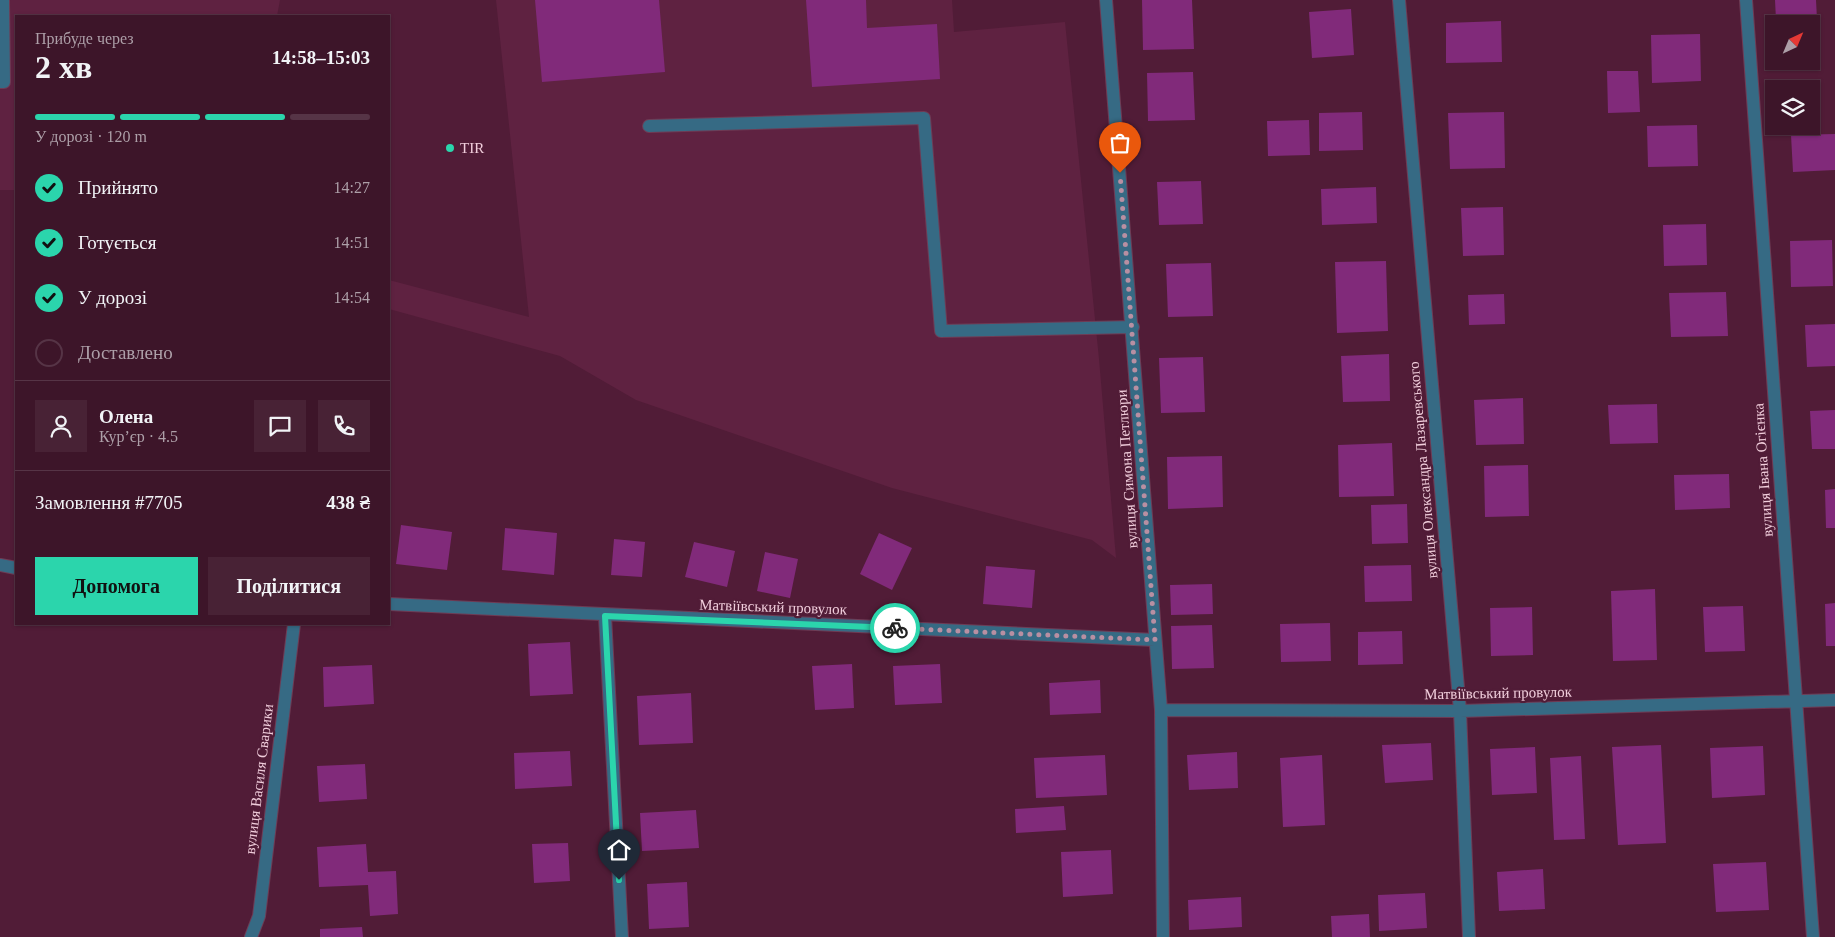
<!DOCTYPE html>
<html lang="uk">
<meta charset="utf-8">
<style>
body{margin:0;font-family:Georgia,serif;background:#482235;color:#f1f3f6;height:100vh;display:flex;flex-direction:column;font-size:19px;white-space:nowrap}
*{box-sizing:border-box;margin:0}
p{font-size:16px;color:#ad9fa8}
.icon{flex:none;width:28px;height:28px;fill:none;stroke:currentColor;stroke-width:2;stroke-linecap:round;stroke-linejoin:round}
.map{position:relative;flex:1;overflow:hidden}
.drawer{position:absolute;left:15px;top:15px;width:375px;height:610px;display:flex;flex-direction:column;background:#3d1529;border-radius:0px;box-shadow:0 1px 4px #0004,0 0 0 1px #563446}
.drawer>*{flex:none}
.needle{width:32px;rotate:44deg}
.fabs{position:absolute;left:1765px;top:15px;display:grid;gap:10px}
.fabs a{display:grid;place-items:center;width:55px;height:55px;border-radius:0px;background:#3d1529;box-shadow:0 1px 4px #0004,0 0 0 1px #563446;font-size:25px}
.pin{position:absolute;display:grid;place-items:center;width:42px;height:42px;color:#fff;margin:-51px -21px;border-radius:50% 50% 50% 0;rotate:-45deg;box-shadow:0 0 5px #0007}
.pin .icon{rotate:45deg}
.courier{position:absolute;display:grid;place-items:center;width:50px;height:50px;margin:-25px;border:4px solid #2bd5ac;border-radius:50%;background:#fff;color:#222;box-shadow:0 1px 6px #0007}
.summary em{font-style:normal;font-weight:800}
.summary div{display:flex;flex-direction:column-reverse}
.summary{display:flex;align-items:center;justify-content:space-between;height:85px;padding:0 20px}
h1{font-size:32px;font-weight:800;line-height:38px}
.bar{display:grid;grid-template-columns:repeat(4,1fr);gap:8px 5px;align-content:center;height:60px;padding:0 20px}
.bar i{height:6px;border-radius:4px;background:#563446}
.bar .active{background:#2bd5ac}
.bar p{grid-column:span 4}
.line{display:flex;align-items:center;gap:12px;padding:0 20px;border-top:1px solid #563446}
.line div{flex:1}
.round{display:grid;place-items:center;flex:none;width:52px;height:52px;border-radius:0px;background:#482235}
ol{padding:0 20px;list-style:none}
li{display:flex;align-items:center;gap:15px;height:55px}
li p{margin-inline-start:auto}
li .icon{padding:5px;border-radius:50%;background:#2bd5ac;color:#111;stroke-width:4}
li:last-child{color:#ad9fa8}
li i{width:28px;height:28px;border:2px solid #563446;border-radius:50%}
.primary-button{display:flex;gap:10px;margin-top:auto;padding:10px 20px}
.primary-button a{flex:1;height:58px;border-radius:0px;background:#2bd5ac;color:#111;font-size:20px;font-weight:800;line-height:58px;text-align:center}
.primary-button a+a{background:#482235;color:#f1f3f6}
.map>svg:first-child{display:block}
.built{fill:#5f2241}
.building{fill:#812a7a}
.lines{fill:none;stroke-linecap:round;stroke-linejoin:round}
.minor-casing{stroke:#6e3c55;stroke-width:14}
.minor{stroke:#366a84;stroke-width:12}
.done{stroke:#b88fa2;stroke-width:5;stroke-dasharray:0 9}
.route{stroke:#2bd5ac;stroke-width:6}
.poi-dot{fill:#2bd5ac;stroke:#511c37;stroke-width:2}
.labels{text-anchor:middle;dominant-baseline:central;stroke-width:4.5;stroke-linejoin:round;paint-order:stroke}
.poi-label{font-size:15px;fill:#f0cddb;stroke:#511c37;text-anchor:start}
.street-label{font-size:15px;fill:#f0cddb;stroke:#511c37}
</style>
<div class="map">
<svg width="1835" height="937" viewBox="0 0 1835 937">
<rect width="100%" height="100%" fill="#511c37"/>
<path class="built" d="M0,0H280L277,16H16V190H0Z
M496,0H952L954,32L1065,22L1099,359L1116,558L1092,540L892,488L636,400L560,356L389,309V280L529,317Z"/>
<path class="building" d="M535,0H659L665,72L542,82Z
M806,0H866L867,28L937,24L940,79L812,87Z
M1142,0H1192L1194,49L1143,50Z
M1775,0H1816L1817,19L1776,20Z
M1351,9L1354,55L1312,58L1309,12Z
M1501,21L1502,62L1446,63V23Z
M1700,34L1701,81L1652,83L1651,35Z
M1607,71H1638L1640,112L1608,113Z
M1193,72L1195,120L1148,121L1147,73Z
M1362,112L1363,150L1319,151V113Z
M1504,112L1505,168L1450,169L1448,113Z
M1309,120L1310,155L1268,156L1267,121Z
M1697,125L1698,166L1648,167L1647,126Z
M1835,134V170L1793,172L1791,135Z
M1201,181L1203,224L1159,225L1157,182Z
M1376,187L1377,223L1322,225L1321,189Z
M1503,207L1504,255L1463,256L1461,208Z
M1706,224L1707,265L1664,266L1663,225Z
M1832,240L1833,286L1791,287L1790,241Z
M1386,261L1388,331L1337,333L1335,262Z
M1211,263L1213,316L1168,317L1166,264Z
M1726,292L1728,336L1671,337L1669,293Z
M1504,294L1505,324L1469,325L1468,295Z
M1835,324V366L1807,367L1805,325Z
M1389,354L1390,401L1343,402L1341,356Z
M1203,357L1205,412L1161,413L1159,358Z
M1523,398L1524,444L1476,445L1474,400Z
M1657,404L1658,443L1610,444L1608,405Z
M1835,410V449H1812L1810,411Z
M1392,443L1394,496L1339,497L1338,445Z
M1222,456L1223,507L1168,509L1167,457Z
M1528,465L1529,516L1485,517L1484,466Z
M1729,474L1730,508L1675,510L1674,475Z
M1835,489V528H1826L1825,490Z
M1407,504L1408,543L1372,544L1371,505Z
M401,525L452,532L447,570L396,564Z
M505,528L557,533L554,575L502,570Z
M879,533L912,548L892,590L860,574Z
M614,539L645,542L642,577L611,575Z
M694,542L735,551L727,587L685,577Z
M765,552L798,559L790,598L757,591Z
M1411,565L1412,601L1365,602L1364,566Z
M986,566L1035,570L1032,608L983,604Z
M1212,584L1213,614L1171,615L1170,585Z
M1655,589L1657,660L1613,661L1611,591Z
M1835,603V646H1826L1825,604Z
M1743,606L1745,651L1705,652L1703,607Z
M1532,607L1533,655L1491,656L1490,608Z
M1330,623L1331,661L1281,662L1280,624Z
M1212,625L1214,668L1172,669L1171,626Z
M1402,631L1403,664L1358,665V632Z
M570,642L573,694L530,696L528,644Z
M852,664L854,708L815,710L812,666Z
M940,664L942,703L895,705L893,666Z
M372,665L374,704L324,707L323,667Z
M1100,680L1101,713L1050,715L1049,683Z
M691,693L693,743L639,745L637,696Z
M1431,743L1433,780L1385,783L1382,745Z
M1661,745L1666,843L1618,845L1612,747Z
M1763,746L1765,795L1712,798L1710,748Z
M1535,747L1537,793L1492,795L1490,749Z
M570,751L572,786L515,789L514,753Z
M1237,752L1238,788L1189,790L1187,755Z
M1105,755L1107,795L1036,798L1034,758Z
M1322,755L1325,825L1283,827L1280,758Z
M1581,756L1585,839L1554,840L1550,758Z
M365,764L367,799L319,802L317,766Z
M1064,806L1066,830L1016,833L1015,809Z
M696,810L699,848L642,851L640,813Z
M568,843L570,881L534,883L532,844Z
M366,844L368,872L396,871L398,914L370,916L368,885L319,887L317,847Z
M1111,850L1113,894L1063,897L1061,852Z
M1766,862L1769,910L1716,912L1713,864Z
M1543,869L1545,909L1499,911L1497,872Z
M687,882L689,927L649,929L647,884Z
M1425,893L1427,928L1379,931L1378,895Z
M1241,897L1242,927L1189,930L1188,900Z
M1369,914L1370,937H1332L1331,916Z
M362,927L363,937H320V929Z"/>
<g class="lines">
<defs>
<path id="minor" d="M1106,0L1161,710L1163,937
M1399,0L1460,711L1469,937
M1746,0L1813,937
M0,82H4L3,0
M649,126L924,118L941,331L1133,327
M0,565L16,568
M389,604L1155,640
M605,616L622,937
M1161,710L1460,711L1835,700
M251,937L259,916L294,624"/>
</defs>
<use href="#minor" class="minor-casing"/>
<use href="#minor" class="minor"/>
</g>
<g class="lines">
<path class="done" d="M895,628L1155,640L1120,173"/>
<path class="route" d="M619,880L605,616L895,628"/>
</g>
<circle class="poi-dot" cx="450" cy="148" r="5"/>
<g class="labels">
<g class="poi-label">
<text x="460" y="148">TIR</text>
</g>
<g class="street-label">
<text transform="translate(1127 469) rotate(-94)">вулиця Симона Петлюри</text>
<text transform="translate(1423 470) rotate(-95)">вулиця Олександра Лазаревського</text>
<text transform="translate(1763 470) rotate(-94)">вулиця Івана Огієнка</text>
<text transform="translate(773 607) rotate(2)">Матвіївський провулок</text>
<text transform="translate(1498 693) rotate(-1)">Матвіївський провулок</text>
<text transform="translate(259 779) rotate(-83)">вулиця Василя Сварики</text>
</g>
</g>
</svg>
<div class="fabs">
<a><svg class="needle" viewBox="-14 -14 28 28"><path d="M0-13l5 13h-10z" fill="#e53935"/><path d="M0 13l5-13h-10z" fill="#ad9fa8"/></svg></a>
<a><svg class="icon" aria-label="layers" viewBox="0 0 24 24"><path d="M12 4l9 5-9 5-9-5zM3 14l9 5 9-5"/></svg></a>
</div>
<div class="pin" style="left:1120px;top:173px;background:#ea580c"><svg class="icon" aria-label="bag" viewBox="0 0 24 24"><path d="M5 8h14l-1 12H6zM9 8a3 3 0 0 1 6 0"/></svg></div>
<div class="pin" style="left:619px;top:880px;background:#1f2937"><svg class="icon" aria-label="home" viewBox="0 0 24 24"><path d="M3 11l9-7 9 7M6 9v11h12V9"/></svg></div>
<div class="courier" style="left:895px;top:628px"><svg class="icon" aria-label="bike" viewBox="0 0 24 24"><circle cx="6" cy="16" r="4"/><circle cx="18" cy="16" r="4"/><path d="M6 16l4-8h5l3 8M10 8l3 8H6M13 5h3"/></svg></div>
<section class="drawer">
<div class="summary"><div><h1>2 хв</h1><p>Прибуде через</p></div><em>14:58–15:03</em></div>
<div class="bar"><i class="active"></i><i class="active"></i><i class="active"></i><i></i><p>У дорозі · 120 m</p></div>
<ol>
<li><svg class="icon" aria-label="check" viewBox="0 0 24 24"><path d="M5 12l5 5 9-10"/></svg>Прийнято<p>14:27</p></li>
<li><svg class="icon" aria-label="check" viewBox="0 0 24 24"><path d="M5 12l5 5 9-10"/></svg>Готується<p>14:51</p></li>
<li><svg class="icon" aria-label="check" viewBox="0 0 24 24"><path d="M5 12l5 5 9-10"/></svg>У дорозі<p>14:54</p></li>
<li><i></i>Доставлено</li>
</ol>
<div class="line" style="height:90px"><a class="round"><svg class="icon" aria-label="person" viewBox="0 0 24 24"><circle cx="12" cy="8" r="4"/><path d="M4 21q1-7 8-7t8 7"/></svg></a><div><b>Олена</b><p>Кур’єр · 4.5</p></div><a class="round"><svg class="icon" aria-label="chat" viewBox="0 0 24 24"><path d="M4 5h16v11H9l-5 4z"/></svg></a><a class="round"><svg class="icon" aria-label="phone" viewBox="0 0 24 24"><path d="M5 4h4l2 5-3 2q2 4 5 5l2-3 5 2v4C11 20 4 13 5 4z"/></svg></a></div>
<div class="line" style="height:65px"><div>Замовлення #7705</div><b>438 ₴</b></div>
<div class="primary-button"><a>Допомога</a><a>Поділитися</a></div>
</section>
</div>
